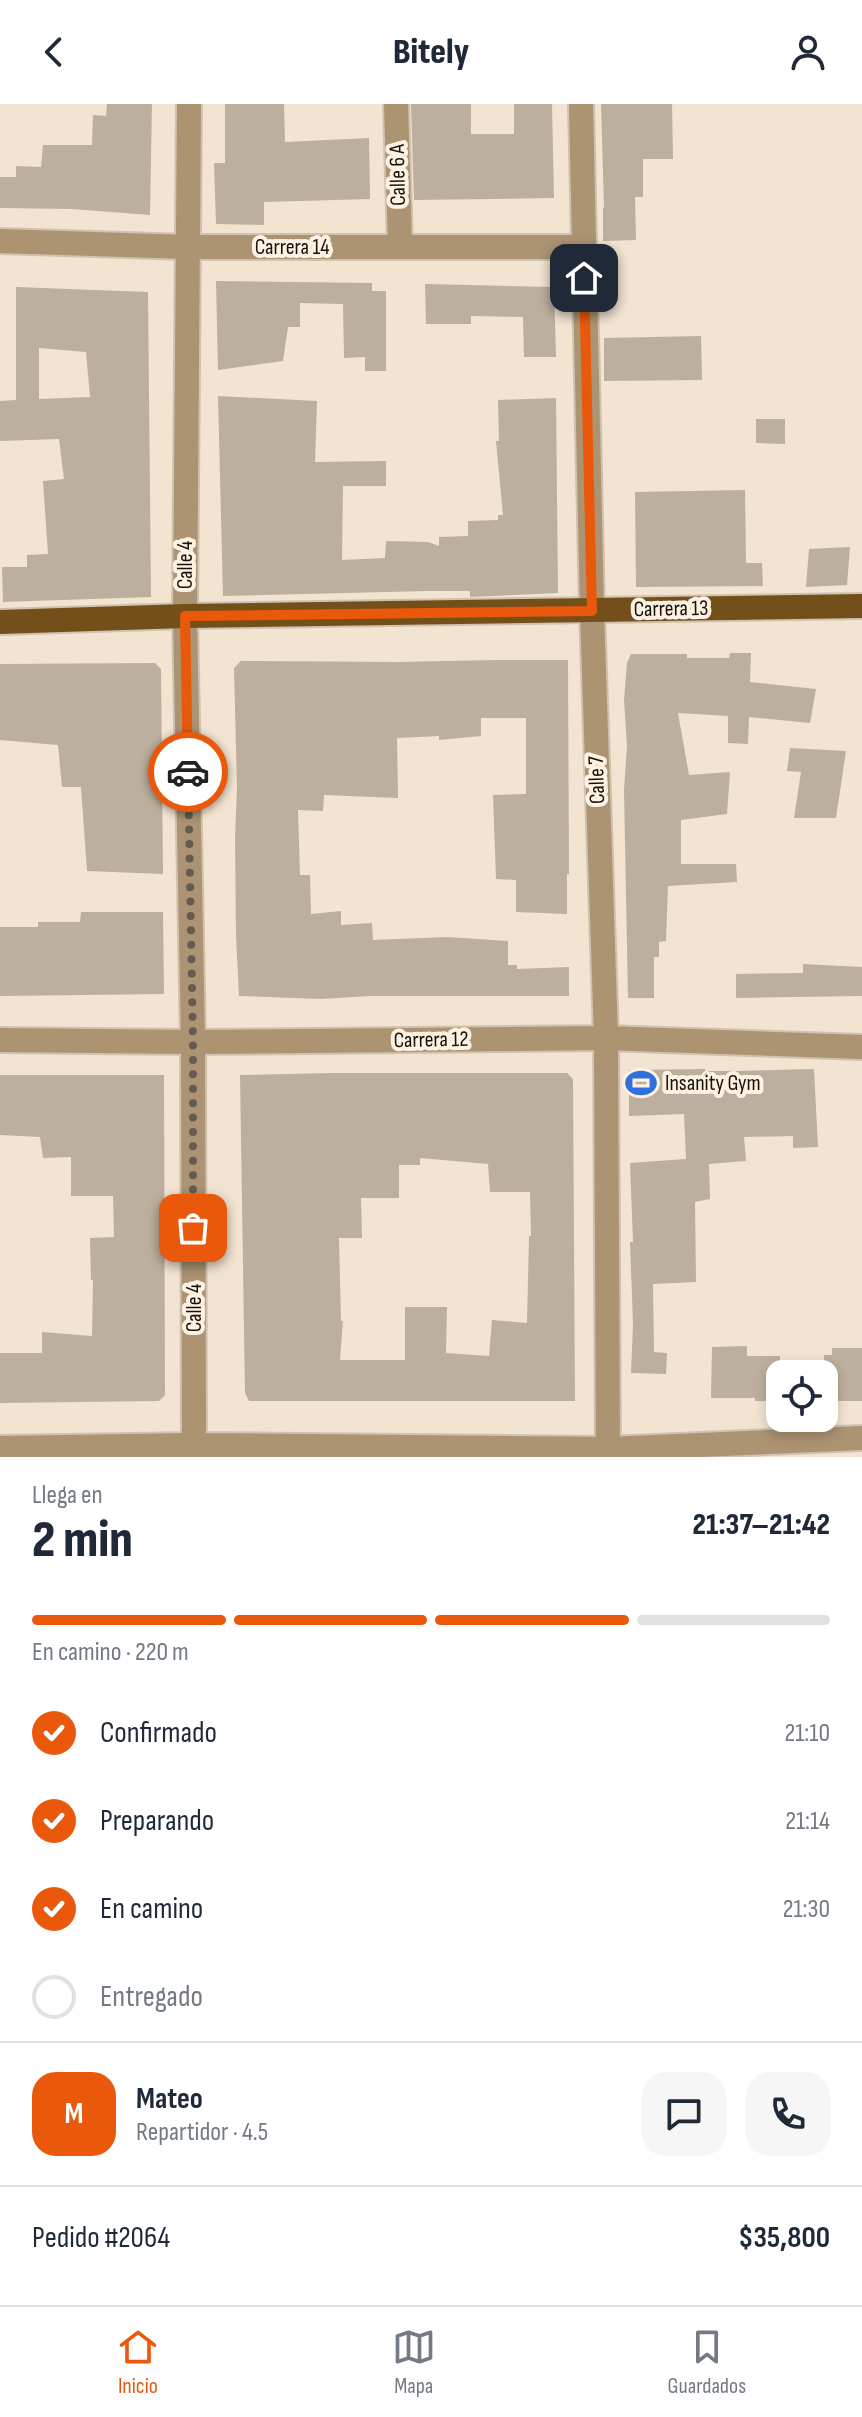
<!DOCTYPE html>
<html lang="es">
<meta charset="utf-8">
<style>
body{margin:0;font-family:"Sofia Sans Condensed",sans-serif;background:#f6f6f7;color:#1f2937;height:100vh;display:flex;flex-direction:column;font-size:30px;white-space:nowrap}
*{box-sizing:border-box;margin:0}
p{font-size:26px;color:#747a83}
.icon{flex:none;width:44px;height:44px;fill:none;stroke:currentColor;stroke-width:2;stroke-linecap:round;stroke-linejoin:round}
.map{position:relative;height:1353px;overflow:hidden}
.side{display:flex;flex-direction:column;background:#fff;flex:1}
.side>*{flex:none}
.fabs{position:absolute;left:766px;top:1256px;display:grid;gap:16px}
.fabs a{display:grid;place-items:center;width:72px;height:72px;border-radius:16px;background:#fff;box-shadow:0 4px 12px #0003;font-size:40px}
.pin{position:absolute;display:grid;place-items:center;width:68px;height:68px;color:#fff;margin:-34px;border-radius:16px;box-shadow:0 4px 12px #0006}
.courier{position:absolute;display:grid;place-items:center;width:80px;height:80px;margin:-40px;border:6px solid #ea580c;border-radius:50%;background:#fff;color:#222;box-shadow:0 2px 10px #0007}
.headline em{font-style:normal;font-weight:800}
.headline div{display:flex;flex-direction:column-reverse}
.headline{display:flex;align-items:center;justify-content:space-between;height:136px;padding:0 32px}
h1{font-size:52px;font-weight:800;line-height:60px}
.bar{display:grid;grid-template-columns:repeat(4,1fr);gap:12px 8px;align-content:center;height:96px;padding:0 32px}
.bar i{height:10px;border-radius:6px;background:#e0e1e3}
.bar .current{background:#ea580c}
.bar p{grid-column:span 4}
.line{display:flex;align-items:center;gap:20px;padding:0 32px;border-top:2px solid #e0e1e3}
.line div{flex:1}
.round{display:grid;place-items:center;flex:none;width:84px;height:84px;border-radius:24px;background:#f6f6f7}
ol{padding:0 32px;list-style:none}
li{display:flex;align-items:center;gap:24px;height:88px}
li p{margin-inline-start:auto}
li .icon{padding:8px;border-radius:50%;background:#ea580c;color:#fff;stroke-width:4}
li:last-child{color:#747a83}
li i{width:44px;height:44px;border:4px solid #e0e1e3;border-radius:50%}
header{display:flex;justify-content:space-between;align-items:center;height:104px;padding:0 32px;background:#fff;font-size:36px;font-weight:800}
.tab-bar{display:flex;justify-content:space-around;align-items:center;height:112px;border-top:2px solid #e0e1e3;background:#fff;font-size:22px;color:#747a83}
.tab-bar a{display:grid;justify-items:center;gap:4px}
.tab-bar .current{color:#ea580c}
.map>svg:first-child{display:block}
.building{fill:#bdaf9d;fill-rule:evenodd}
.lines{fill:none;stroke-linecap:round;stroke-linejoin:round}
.minor-casing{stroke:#cfc2b1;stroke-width:28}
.major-casing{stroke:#cfc2b1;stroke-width:28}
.minor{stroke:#ac9372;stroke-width:24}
.major{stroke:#734f19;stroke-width:24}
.done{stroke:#645c50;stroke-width:8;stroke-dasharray:0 14.4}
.route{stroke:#ea580c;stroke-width:10}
.labels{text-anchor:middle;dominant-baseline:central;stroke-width:8;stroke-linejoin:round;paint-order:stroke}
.street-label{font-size:22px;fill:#17120b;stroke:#fdf1e2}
.poi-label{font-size:22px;fill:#17120b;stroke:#fdf1e2;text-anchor:start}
</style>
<header><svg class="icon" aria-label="back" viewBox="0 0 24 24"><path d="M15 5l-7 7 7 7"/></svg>Bitely<svg class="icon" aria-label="person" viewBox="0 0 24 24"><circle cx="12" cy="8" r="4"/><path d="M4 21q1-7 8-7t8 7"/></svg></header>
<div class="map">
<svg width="862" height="1353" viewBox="0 0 862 1353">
<rect width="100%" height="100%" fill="#f2e4d1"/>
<path class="building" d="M107,0H152L150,111L72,105L0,104V73H16V62L41,63L43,41H92L93,11L106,12Z
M225,0H284L285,38L369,34L370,95L264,98V121L216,120L214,59H225Z
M411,0H471V30H514V0H552L554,94L414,96Z
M601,0H672L673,55H643V93H635L636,136L603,137V104H604Z
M216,177L372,179V187H386V267H365V253L344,254L343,200L300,199V223H288L283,257L218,266Z
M425,180L554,183L556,253H524L523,213L471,212V220H426Z
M16,183L148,188L151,493L3,498L2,463H27V451L48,450L43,377L64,375L59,335L0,337V297L16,296ZM39,244L86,248L90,293L39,295Z
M701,232L702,276L604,277V234Z
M218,292L317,297L315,358L386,357V382H343L342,456L385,454L386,437L428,438L439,442V433L468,432V417L498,416V411H503L496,337H499L498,296L556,294L558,489L470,493V487H426L223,492Z
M756,315H785V340L756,339Z
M745,386L746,459H762L763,482L636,483L635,388Z
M850,443L847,481L806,483L809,445Z
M730,549H751L750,578L816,585L810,619L749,613L748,640L728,639V612L678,609L689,671L730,668L727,710L681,716V760H736L737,778L668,782L666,837L659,838V853H654V894H628L624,686L627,642L624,596L627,559L631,550H687V554H729Z
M498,556H568L569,770H567V810L516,808V776L496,775L493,691L526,690V614H481V632L439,636V632L397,634L398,694L324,691L323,707L298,706L300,771H310L311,810L341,807V821L372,819L373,836L447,833L508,837V861H517V865L569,863V892H370L321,895L239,892L236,832L235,734L237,684L234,564L241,557L397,558Z
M155,559L161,565L163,770L87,767L81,683H62L58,641L0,636V560Z
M790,644L846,647L836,714H794L801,668L787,667Z
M81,808H163L164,890L0,892V823H38V818H80Z
M803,860L862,863V892L736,894V870L803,869Z
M705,965V967H737L814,965L818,1043L793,1044V1032L744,1033L746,1057L709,1060L710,1095L695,1098L696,1178L653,1180L654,1248L667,1249L666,1270L631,1269L633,1220L630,1138H633L630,1059L686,1055L684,1010L629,1012V966Z
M332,969H567L573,975L575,1297H249L245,1289L240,971ZM420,1054L488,1060L490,1088H530L531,1132H529L527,1219L492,1216L489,1252L446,1249L447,1203H405V1256H340L343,1217H341L339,1134H362L361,1094H399V1061H420Z
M0,971H164L165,1291L159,1297L0,1299V1249H42V1228L92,1232L93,1176H91L90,1134L114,1133L113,1092H71V1053L43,1054L40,1033L0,1031Z
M747,1242V1252H780V1297H755V1294H711L712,1243Z
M832,1244H862V1297H824V1251H832Z"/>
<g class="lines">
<defs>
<path id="minor" d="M189,0L185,512L193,938L194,1353
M396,0L400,143
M581,0L592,507L606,934L608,1353
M0,137L187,143H583
M0,936L193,938L606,934L862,943
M0,1344L194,1341L608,1345L862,1334"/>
<path id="major" d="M0,518L185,512L862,502"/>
</defs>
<use href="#minor" class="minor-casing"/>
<use href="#major" class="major-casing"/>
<use href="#minor" class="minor"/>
<use href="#major" class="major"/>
</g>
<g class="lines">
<path class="done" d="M188,668L193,938V1124"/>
<path class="route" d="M188,668L185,512L592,507L584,174"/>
</g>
<defs>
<symbol id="stadium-bare" viewBox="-9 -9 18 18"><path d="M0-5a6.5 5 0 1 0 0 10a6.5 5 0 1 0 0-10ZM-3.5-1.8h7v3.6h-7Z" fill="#3071de" stroke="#fdf1e2" stroke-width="2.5" paint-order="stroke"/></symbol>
</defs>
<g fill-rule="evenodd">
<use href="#stadium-bare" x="619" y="957" width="44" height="44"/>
</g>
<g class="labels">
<g class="street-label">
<text transform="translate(398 71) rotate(-91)">Calle 6 A</text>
<text x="292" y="143">Carrera 14</text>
<text transform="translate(185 461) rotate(-90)">Calle 4</text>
<text transform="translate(671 505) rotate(-1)">Carrera 13</text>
<text transform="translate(597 676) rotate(-92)">Calle 7</text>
<text transform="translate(431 936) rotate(-1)">Carrera 12</text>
<text transform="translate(194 1204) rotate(-90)">Calle 4</text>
</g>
<g class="poi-label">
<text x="665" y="979">Insanity Gym</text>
</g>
</g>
</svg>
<div class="fabs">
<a><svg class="icon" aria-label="locate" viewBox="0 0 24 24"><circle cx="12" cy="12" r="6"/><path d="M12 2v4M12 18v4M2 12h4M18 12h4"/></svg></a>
</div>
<div class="pin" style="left:193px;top:1124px;background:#ea580c"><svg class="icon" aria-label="bag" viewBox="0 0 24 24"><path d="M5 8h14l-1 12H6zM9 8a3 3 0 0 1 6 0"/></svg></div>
<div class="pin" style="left:584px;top:174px;background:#1f2937"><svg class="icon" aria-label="home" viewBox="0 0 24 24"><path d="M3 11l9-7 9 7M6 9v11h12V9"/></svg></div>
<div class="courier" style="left:188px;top:668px"><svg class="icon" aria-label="car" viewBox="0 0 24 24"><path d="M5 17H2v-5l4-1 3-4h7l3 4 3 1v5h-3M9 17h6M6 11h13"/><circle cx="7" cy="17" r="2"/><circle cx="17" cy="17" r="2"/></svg></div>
</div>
<section class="side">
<div class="headline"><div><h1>2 min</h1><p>Llega en</p></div><em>21:37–21:42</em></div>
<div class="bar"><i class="current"></i><i class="current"></i><i class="current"></i><i></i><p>En camino · 220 m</p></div>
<ol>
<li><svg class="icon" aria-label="check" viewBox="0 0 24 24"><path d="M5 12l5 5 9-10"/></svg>Confirmado<p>21:10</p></li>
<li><svg class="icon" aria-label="check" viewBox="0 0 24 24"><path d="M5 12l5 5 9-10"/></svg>Preparando<p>21:14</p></li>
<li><svg class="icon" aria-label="check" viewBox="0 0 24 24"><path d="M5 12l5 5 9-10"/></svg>En camino<p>21:30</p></li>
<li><i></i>Entregado</li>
</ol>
<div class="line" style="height:144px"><b class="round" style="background:#ea580c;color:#fff">M</b><div><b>Mateo</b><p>Repartidor · 4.5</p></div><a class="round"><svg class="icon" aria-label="chat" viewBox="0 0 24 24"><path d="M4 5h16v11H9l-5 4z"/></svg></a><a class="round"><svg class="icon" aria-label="phone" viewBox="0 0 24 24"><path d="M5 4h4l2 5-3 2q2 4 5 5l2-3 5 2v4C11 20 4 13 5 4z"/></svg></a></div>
<div class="line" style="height:104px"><div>Pedido #2064</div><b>$35,800</b></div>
</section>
<nav class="tab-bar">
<a class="current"><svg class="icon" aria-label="home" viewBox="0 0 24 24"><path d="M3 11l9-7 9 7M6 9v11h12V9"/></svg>Inicio</a>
<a><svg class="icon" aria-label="map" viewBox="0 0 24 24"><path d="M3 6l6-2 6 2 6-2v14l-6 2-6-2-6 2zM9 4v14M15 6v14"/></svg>Mapa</a>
<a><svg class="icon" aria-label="saved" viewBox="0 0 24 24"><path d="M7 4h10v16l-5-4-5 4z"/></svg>Guardados</a>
</nav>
